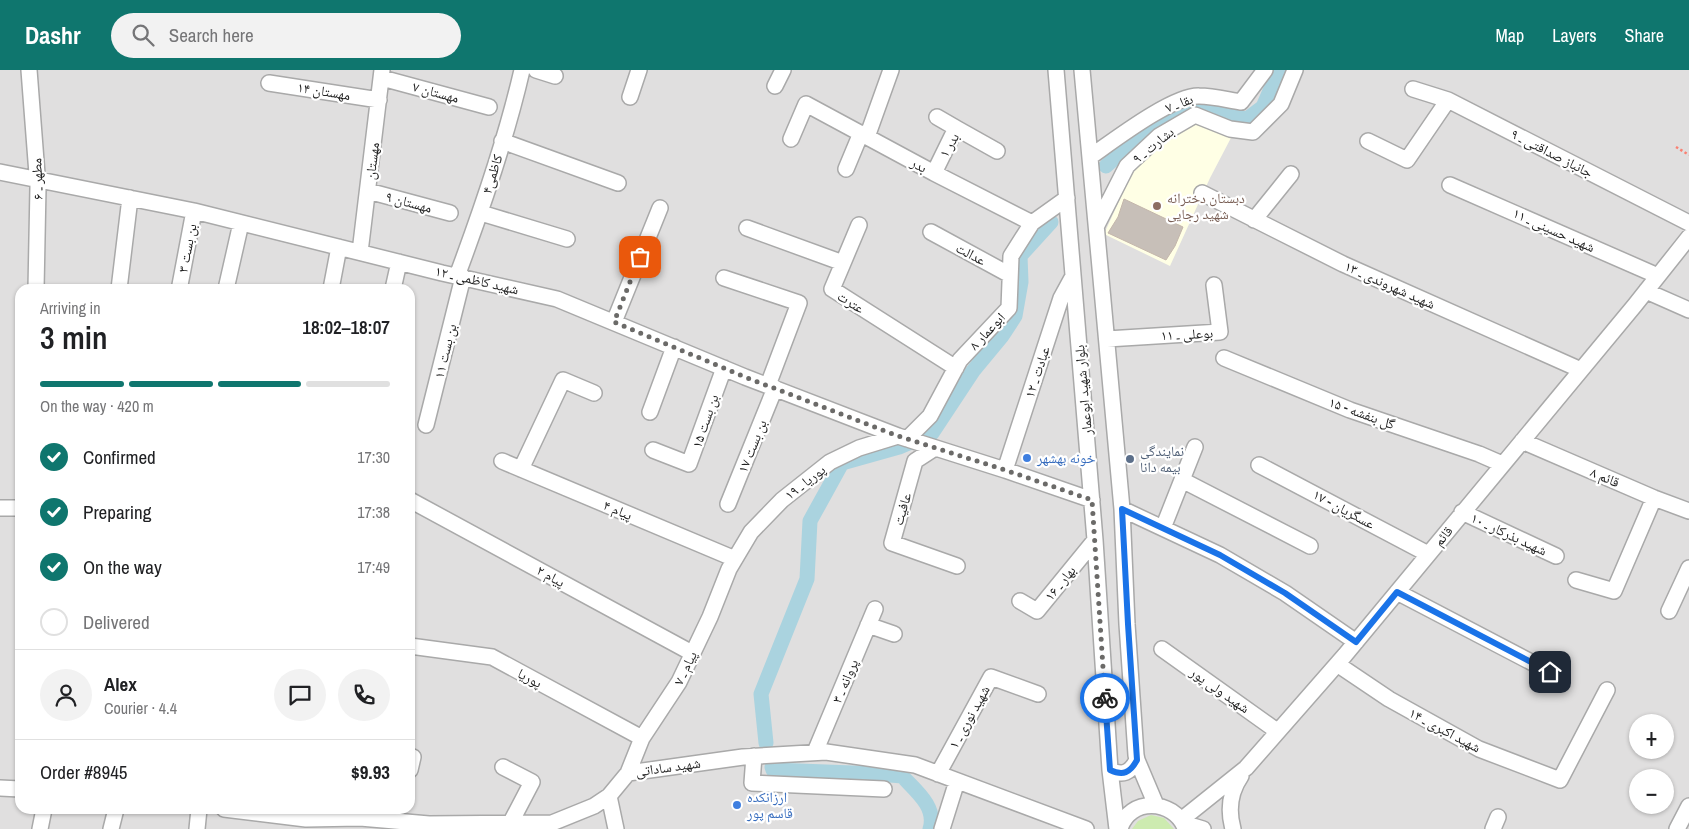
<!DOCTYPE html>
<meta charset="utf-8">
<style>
body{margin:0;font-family:"Archivo Narrow","Noto Naskh Arabic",sans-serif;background:#f2f2f2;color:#202124;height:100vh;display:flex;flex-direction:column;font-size:19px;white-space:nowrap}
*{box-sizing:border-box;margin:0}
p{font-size:16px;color:#757577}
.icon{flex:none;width:28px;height:28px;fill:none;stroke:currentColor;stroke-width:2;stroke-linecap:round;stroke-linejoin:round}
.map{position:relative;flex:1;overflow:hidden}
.side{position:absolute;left:15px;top:214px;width:400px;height:530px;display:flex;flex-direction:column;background:#fff;border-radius:15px;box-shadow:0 1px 4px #0004}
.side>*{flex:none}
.controls{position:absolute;left:1629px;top:644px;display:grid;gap:10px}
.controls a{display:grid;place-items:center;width:45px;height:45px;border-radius:50%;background:#fff;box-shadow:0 1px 4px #0004;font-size:25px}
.pin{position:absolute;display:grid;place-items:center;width:42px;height:42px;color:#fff;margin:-21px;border-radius:10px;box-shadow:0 2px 8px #0006}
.courier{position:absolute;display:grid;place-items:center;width:50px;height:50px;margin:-25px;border:4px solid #1a73e8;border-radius:50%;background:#fff;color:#222;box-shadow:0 1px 6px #0007}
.summary em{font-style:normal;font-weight:600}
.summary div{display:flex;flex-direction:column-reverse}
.summary{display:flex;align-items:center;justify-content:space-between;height:85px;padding:0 25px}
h1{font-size:32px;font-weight:600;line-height:38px}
.bar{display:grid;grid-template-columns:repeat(4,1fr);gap:8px 5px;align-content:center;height:60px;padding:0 25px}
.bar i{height:6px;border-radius:4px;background:#e0e0e0}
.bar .selected{background:#0f766e}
.bar p{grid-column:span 4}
.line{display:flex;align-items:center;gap:12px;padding:0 25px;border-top:1px solid #e0e0e0}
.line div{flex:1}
.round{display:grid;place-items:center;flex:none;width:52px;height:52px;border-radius:26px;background:#f2f2f2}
ol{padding:0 25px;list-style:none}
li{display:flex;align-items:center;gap:15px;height:55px}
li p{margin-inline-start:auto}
li .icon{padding:5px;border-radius:50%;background:#0f766e;color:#fff;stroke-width:4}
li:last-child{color:#757577}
li i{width:28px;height:28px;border:2px solid #e0e0e0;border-radius:50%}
header{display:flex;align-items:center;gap:30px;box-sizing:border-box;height:70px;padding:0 25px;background:#0f766e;color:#fff}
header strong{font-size:24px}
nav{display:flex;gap:28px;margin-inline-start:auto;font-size:18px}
.search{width:350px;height:45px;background:#f2f2f2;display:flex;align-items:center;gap:12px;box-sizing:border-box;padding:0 18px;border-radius:28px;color:#757577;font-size:19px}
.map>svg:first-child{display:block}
.residential{fill:#e0dfdf;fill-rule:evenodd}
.education{fill:#ffffe5}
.grass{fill:#cdebb0}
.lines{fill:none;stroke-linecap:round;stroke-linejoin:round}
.canal{stroke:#aad3df;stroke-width:15}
.building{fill:#c7bfb8;stroke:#c4b6ab}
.minor-casing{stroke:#a9a9a9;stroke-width:18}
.path{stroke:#fa8072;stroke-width:2.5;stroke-dasharray:2.5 2.5;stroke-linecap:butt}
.minor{stroke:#fff;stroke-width:15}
.done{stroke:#6b6a68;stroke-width:5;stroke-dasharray:0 9}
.route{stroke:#1a73e8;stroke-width:6}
.education-dot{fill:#8d6e63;stroke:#fff;stroke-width:2}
.shop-dot{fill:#3f7fe0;stroke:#fff;stroke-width:2}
.service-dot{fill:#5c6f8a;stroke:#fff;stroke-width:2}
.labels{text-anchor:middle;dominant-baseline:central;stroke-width:4.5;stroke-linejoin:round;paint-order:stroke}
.street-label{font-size:14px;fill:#222;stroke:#fff}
.education-label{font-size:14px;fill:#785e54;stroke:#fff;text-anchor:start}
.service-label{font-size:14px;fill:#4e5e75;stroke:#fff;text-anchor:start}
.shop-label{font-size:14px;fill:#366cbe;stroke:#fff;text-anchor:start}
</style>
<header>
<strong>Dashr</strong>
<div class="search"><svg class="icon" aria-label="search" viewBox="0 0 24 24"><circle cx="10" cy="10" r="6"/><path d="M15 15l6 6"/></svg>Search here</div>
<nav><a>Map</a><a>Layers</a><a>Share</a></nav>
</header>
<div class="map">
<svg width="1689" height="759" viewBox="0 0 1689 759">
<rect width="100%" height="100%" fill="#f2efe9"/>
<path class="residential" d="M0,0H1689V759H0ZM20,219H410V739H20ZM1638,652H1665V680H1638ZM1638,708H1665V735H1638Z"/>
<path class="education" d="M1193,50L1233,64L1210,108L1170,196L1104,164L1136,94Z"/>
<path class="grass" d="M1151,745L1164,748L1174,759H1132L1138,751Z"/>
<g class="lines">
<path class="canal" d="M1106,96L1124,80L1180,38L1194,35L1210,42L1247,49L1263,37L1279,0
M766,673L761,624L807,509L810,451L842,393L899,377L932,363L973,301L1002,266L1015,246L1021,212L1020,186L1051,152
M772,697L773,700L879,704L902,706C916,721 937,737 930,759"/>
</g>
<path class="building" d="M1124,129L1183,157L1175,176L1166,190L1108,163L1118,147Z"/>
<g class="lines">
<defs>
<path id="minor" d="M29,0L38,117L36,219
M536,0L555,6
M1056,0L1095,470L1110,700L1117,759
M1082,0L1122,439L1127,554L1136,685L1137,690L1156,735
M382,8L489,37
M269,13L379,30
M775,16L783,0
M1413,19L1448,30L1689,153
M630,27L639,0
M937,47L956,58
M867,67L891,0
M791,69L806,34L934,103L1032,153
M502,71L618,113
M1368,71L1407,90L1448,30
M1090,87C1113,71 1173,25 1199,26C1213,26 1228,30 1241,32L1265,0
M846,99L861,63
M0,102L194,141L442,203L557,229L745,307L898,366L1005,400L1092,430
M934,103L956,58L997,81
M1450,115L1658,206
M368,121L450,143
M1202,123L1343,194L1581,300
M481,143L567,169
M1254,150L1291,104
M1097,155L1127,96L1159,66L1195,45L1230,59L1253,62L1281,34L1295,0
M747,158L843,193L832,219L956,298
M931,162L1010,205
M360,182L382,0
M843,193L859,155
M457,206C482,139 506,70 522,0
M724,208L799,233L768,315
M180,215L194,141
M119,219L130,128
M226,219L241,153
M331,219L339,177
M393,219L399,192
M1646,221L1689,240
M614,252L660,138
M1107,269L1220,262L1214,215
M1224,288L1350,340L1479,384L1502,394
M650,342L674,277
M426,355L463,207
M907,369L930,346L960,290L1009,238L1011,186L1032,153L1067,128
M1522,371L1654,428L1689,441
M935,378L915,391L892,473L957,496
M653,380L689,394L724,298
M502,391L735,489
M1259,395L1428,484
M521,399L563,310L594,323
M1005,400L1061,228L1073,206
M1182,410L1310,476
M410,430L692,583
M728,434L775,318
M0,438H20
M1122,439L1220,485L1285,523L1356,572
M1462,442L1556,486
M1163,458L1195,377
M1576,510L1614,521L1654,428
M1397,522L1550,602
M1020,531L1037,541L1095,470
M1669,541L1689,498
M868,555L894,564
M410,576L492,587L642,668
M1162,579L1277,661
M1337,594L1389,629L1479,679L1560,710L1607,620
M815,682L875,539
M410,686L413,687L410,700
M754,686L752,713L884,719
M503,697L532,712L510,754
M1110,700C1123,706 1130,703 1137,690
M628,703L642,668L679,612L710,547L729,499L751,462L782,430L830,392L859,378L898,366
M938,704L991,607L1038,624
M0,718L20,719
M609,726L616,759
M224,739L306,749L360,748L429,754L552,753L594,736L609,726L628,703L743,687L826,682L915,695L1086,759
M1181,750L1246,698L1345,585L1635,235L1689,167
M1183,753L1203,759
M40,759L44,739
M111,759L116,739
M197,759L199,739
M942,759L957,711
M1120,759C1129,727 1174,729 1185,758
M1233,759C1228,741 1230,722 1241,706
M1493,759L1498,747
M1677,759L1689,736"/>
</defs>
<use href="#minor" class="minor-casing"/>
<path class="path" d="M1676,77L1689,85"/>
<use href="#minor" class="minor"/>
</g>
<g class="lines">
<path class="done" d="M640,187L614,252L745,307L898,366L1005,400L1092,430L1105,628"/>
<path class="route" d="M1105,628L1110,700C1123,706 1130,703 1137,690L1128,554L1122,439L1220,485L1285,523L1356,572L1397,522L1550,602"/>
</g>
<circle class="education-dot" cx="1157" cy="136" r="5"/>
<g class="shop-dot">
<circle cx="1027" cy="388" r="5"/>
<circle cx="737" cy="735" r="5"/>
</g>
<circle class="service-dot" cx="1130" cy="389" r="5"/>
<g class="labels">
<g class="street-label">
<text transform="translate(324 21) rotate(9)">مهستان ۱۴</text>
<text transform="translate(436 22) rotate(15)">مهستان ۷</text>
<text transform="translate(1179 33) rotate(-21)">بقا ـ ۷</text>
<text transform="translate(949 75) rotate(-60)">بدر ۱</text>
<text transform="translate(1153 75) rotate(-39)">بشارت ـ ۹</text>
<text transform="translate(1552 83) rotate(27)">جانباز صداقتی ـ ۹</text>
<text transform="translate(372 91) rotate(-83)">مهستان</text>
<text transform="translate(919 95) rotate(29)">بدر</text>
<text transform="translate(492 104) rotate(-73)">کاظمی۴</text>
<text transform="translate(37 109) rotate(-92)">مطهر ـ ۶</text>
<text transform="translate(409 132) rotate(15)">مهستان ۹</text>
<text transform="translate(1554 160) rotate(24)">شهید حسینی ـ ۱۱</text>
<text transform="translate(187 178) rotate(-79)">بن بست ۳</text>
<text transform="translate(971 184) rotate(28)">عدالت</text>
<text transform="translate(477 210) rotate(13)">شهید کاظمی ـ ۱۲</text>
<text transform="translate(1390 215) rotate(24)">شهید شهروندی ـ ۱۳</text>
<text transform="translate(851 232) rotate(32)">عترت</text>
<text transform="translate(987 261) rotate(-47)">ابوعمار ۸</text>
<text transform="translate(1187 264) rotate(-3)">بوعلی ـ ۱۱</text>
<text transform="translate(445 281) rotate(-76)">بن بست ۱۱</text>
<text transform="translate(1037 302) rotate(-72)">عبادت ـ ۱۲</text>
<text transform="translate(1083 320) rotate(-95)">بلوار شهید ابوعمار</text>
<text transform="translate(1362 343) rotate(20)">گل بنفشه - ۱۵</text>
<text transform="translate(705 351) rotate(-71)">بن بست ۱۵</text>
<text transform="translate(752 376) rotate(-68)">بن بست ۱۷</text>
<text transform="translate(1605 407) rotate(23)">قائم ۸</text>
<text transform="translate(805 412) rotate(-38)">پوریا ـ ۱۹</text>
<text transform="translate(902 439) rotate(-74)">عافیت</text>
<text transform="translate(1344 439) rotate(28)">عسگریان - ۱۷</text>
<text transform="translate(618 440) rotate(23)">پیام ۴</text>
<text transform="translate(1509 464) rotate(25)">شهید بذرکار ـ ۱۰</text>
<text transform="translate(1443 466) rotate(-50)">قائم</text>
<text transform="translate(551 506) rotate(29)">پیام ۲</text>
<text transform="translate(1060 513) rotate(-51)">بهار ـ ۱۶</text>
<text transform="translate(685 598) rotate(-64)">پیام ـ ۷</text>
<text transform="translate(530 608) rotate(28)">پوریا</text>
<text transform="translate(845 611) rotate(-67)">پروانه ـ ۳</text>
<text transform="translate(1220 620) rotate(35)">شهید ولی پور</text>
<text transform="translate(969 647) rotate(-61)">شهید نوری ـ ۱</text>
<text transform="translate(1445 660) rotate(28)">شهید اکبری ـ ۱۴</text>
<text transform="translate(668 697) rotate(-8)">شهید ساداتی</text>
</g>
<g class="education-label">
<text x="1167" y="128">دبستان دخترانه<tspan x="1167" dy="16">شهید رجایی</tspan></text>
</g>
<g class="service-label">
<text x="1140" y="381">نمایندگی<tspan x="1140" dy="16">بیمه دانا</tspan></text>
</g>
<g class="shop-label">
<text x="1037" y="388">خونه بهشهر</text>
<text x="747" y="727">ارزانکده<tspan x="747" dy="16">قاسم پور</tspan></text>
</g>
</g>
</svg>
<div class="controls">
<a>+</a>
<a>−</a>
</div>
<div class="pin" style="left:640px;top:187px;background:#ea580c"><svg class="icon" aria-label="bag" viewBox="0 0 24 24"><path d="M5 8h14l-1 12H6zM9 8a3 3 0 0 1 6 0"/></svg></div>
<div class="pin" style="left:1550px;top:602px;background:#1f2937"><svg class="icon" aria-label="home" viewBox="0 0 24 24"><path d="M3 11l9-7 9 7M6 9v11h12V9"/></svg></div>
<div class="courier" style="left:1105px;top:628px"><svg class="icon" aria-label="bike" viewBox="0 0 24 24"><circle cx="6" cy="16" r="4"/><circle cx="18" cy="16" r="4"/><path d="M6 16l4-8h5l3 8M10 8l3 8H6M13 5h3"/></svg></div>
<section class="side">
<div class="summary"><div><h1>3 min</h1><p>Arriving in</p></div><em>18:02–18:07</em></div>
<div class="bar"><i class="selected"></i><i class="selected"></i><i class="selected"></i><i></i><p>On the way · 420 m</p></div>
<ol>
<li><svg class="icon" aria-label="check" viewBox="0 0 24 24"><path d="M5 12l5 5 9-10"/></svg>Confirmed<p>17:30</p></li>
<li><svg class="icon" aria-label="check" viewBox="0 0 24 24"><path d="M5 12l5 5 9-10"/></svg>Preparing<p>17:38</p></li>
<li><svg class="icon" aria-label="check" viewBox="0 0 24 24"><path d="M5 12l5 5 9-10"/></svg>On the way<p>17:49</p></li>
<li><i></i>Delivered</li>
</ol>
<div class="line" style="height:90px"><a class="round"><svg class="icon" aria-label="person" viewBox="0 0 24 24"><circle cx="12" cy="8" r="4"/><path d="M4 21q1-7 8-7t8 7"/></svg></a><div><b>Alex</b><p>Courier · 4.4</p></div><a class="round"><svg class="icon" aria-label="chat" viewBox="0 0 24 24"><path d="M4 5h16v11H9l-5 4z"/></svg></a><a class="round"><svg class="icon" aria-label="phone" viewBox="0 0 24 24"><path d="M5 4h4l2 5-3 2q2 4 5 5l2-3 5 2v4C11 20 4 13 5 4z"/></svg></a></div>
<div class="line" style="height:65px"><div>Order #8945</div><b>$9.93</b></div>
</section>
</div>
